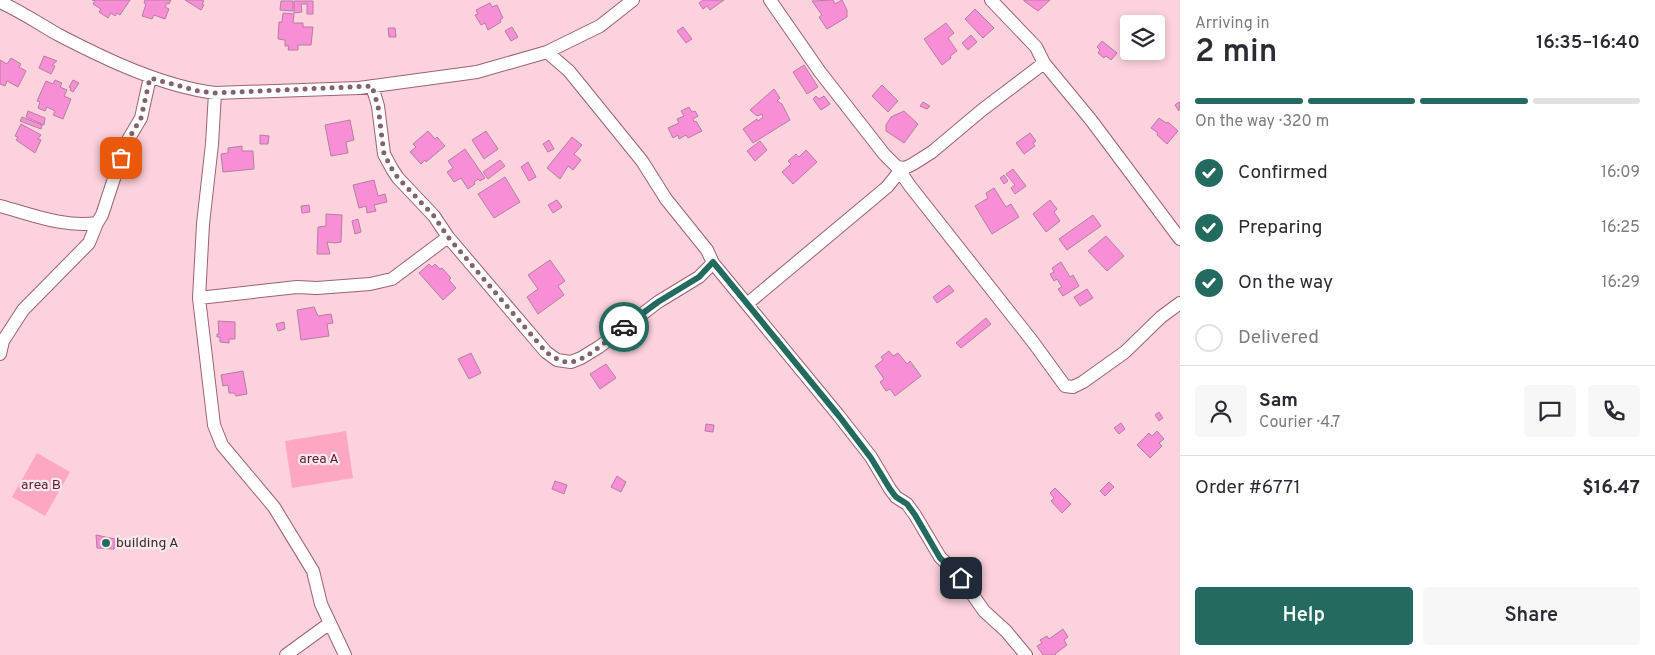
<!DOCTYPE html>
<meta charset="utf-8">
<style>
body{margin:0;font-family:Overpass,sans-serif;background:#f7f7f7;color:#2b2b33;height:100vh;display:flex;flex-direction:column;font-size:19px;white-space:nowrap}
*{box-sizing:border-box;margin:0}
p{font-size:16px;color:#7c7c81}
.icon{flex:none;width:28px;height:28px;fill:none;stroke:currentColor;stroke-width:2;stroke-linecap:round;stroke-linejoin:round}
.map{position:relative;flex:1;overflow:hidden}
.drawer{display:flex;flex-direction:column;background:#fff;width:475px}
.drawer>*{flex:none}
.fabs{position:absolute;left:1120px;top:15px;display:grid;gap:10px}
.fabs a{display:grid;place-items:center;width:45px;height:45px;border-radius:5px;background:#fff;box-shadow:0 2px 8px #0003;font-size:25px}
.pin{position:absolute;display:grid;place-items:center;width:42px;height:42px;color:#fff;margin:-21px;border-radius:10px;box-shadow:0 2px 8px #0006}
.courier{position:absolute;display:grid;place-items:center;width:50px;height:50px;margin:-25px;border:4px solid #246b5f;border-radius:50%;background:#fff;color:#222;box-shadow:0 1px 6px #0007}
.headline em{font-style:normal;font-weight:600}
.headline div{display:flex;flex-direction:column-reverse}
.headline{display:flex;align-items:center;justify-content:space-between;height:85px;padding:0 15px}
h1{font-size:32px;font-weight:600;line-height:38px}
.bar{display:grid;grid-template-columns:repeat(4,1fr);gap:8px 5px;align-content:center;height:60px;padding:0 15px}
.bar i{height:6px;border-radius:4px;background:#e1e1e2}
.bar .selected{background:#246b5f}
.bar p{grid-column:span 4}
.line{display:flex;align-items:center;gap:12px;padding:0 15px;border-top:1px solid #e1e1e2}
.line div{flex:1}
.round{display:grid;place-items:center;flex:none;width:52px;height:52px;border-radius:5px;background:#f7f7f7}
ol{padding:0 15px;list-style:none}
li{display:flex;align-items:center;gap:15px;height:55px}
li p{margin-inline-start:auto}
li .icon{padding:5px;border-radius:50%;background:#246b5f;color:#fff;stroke-width:4}
li:last-child{color:#7c7c81}
li i{width:28px;height:28px;border:2px solid #e1e1e2;border-radius:50%}
.cta{display:flex;gap:10px;margin-top:auto;padding:10px 15px}
.cta a{flex:1;height:58px;border-radius:5px;background:#246b5f;color:#fff;font-size:20px;font-weight:600;line-height:58px;text-align:center}
.cta a+a{background:#f7f7f7;color:#2b2b33}
main{display:flex;flex:1;min-height:0}
.map>svg:first-child{display:block}
.green{fill:#fda7c0}
.building{fill:#f88ed5;stroke:#b57ea1}
.lines{fill:none;stroke-linecap:round;stroke-linejoin:round}
.minor-casing{stroke:#9e6173;stroke-width:14}
.minor{stroke:#fff;stroke-width:12}
.done{stroke:#82636c;stroke-width:5;stroke-dasharray:0 9}
.route{stroke:#246b5f;stroke-width:6}
.poi-dot{fill:#246b5f;stroke:#f6e8eb;stroke-width:2}
.labels{text-anchor:middle;dominant-baseline:central;stroke-width:4.5;stroke-linejoin:round;paint-order:stroke}
.park-label{font-size:14px;fill:#641937;stroke:#f6e8eb}
.poi-label{font-size:14px;fill:#41272f;stroke:#f6e8eb;text-anchor:start}
</style>
<main>
<div class="map">
<svg width="1180" height="655" viewBox="0 0 1180 655">
<rect width="100%" height="100%" fill="#fcd2dd"/>
<path class="green" d="M346,431L353,478L292,488L285,441Z
M37,453L70,472L45,516L12,497Z"/>
<path class="building" d="M92,0H130L120,15L117,13L115,16L111,13L108,18L99,12L101,9L93,4L95,1Z
M145,0H171L169,4L167,3L165,7L169,9L165,19L154,15L152,19L142,16L146,4L144,3Z
M185,0H202L204,1L202,4L204,5L201,10Z
M703,0H724L710,10L707,6L703,9L699,3Z
M833,0L835,4L842,0L847,10V17L827,29L819,17L822,15L812,1Z
M1024,0H1050L1038,11L1024,1Z
M281,1H293V11L280,10Z
M294,1H313V14H307V4H301L302,12L294,13Z
M490,3L492,7L497,5L503,18L500,20L501,22L488,30L485,23L481,25L475,15L478,14L476,10Z
M975,9L994,28L983,38L965,19Z
M283,13L294,14L293,23H303V27H313L311,45H298V50H288L289,46H285V40L278,39L279,22H282Z
M946,23L954,33L948,38L957,51L950,56L951,58L942,65L924,39Z
M512,27L518,37L511,41L505,31Z
M683,27L692,39L686,43L677,31Z
M388,28H395L396,37H389Z
M971,35L977,42L968,50L962,43Z
M1102,41L1117,53L1111,60L1106,56L1104,58L1098,53L1100,50L1097,47Z
M44,56L57,61L52,65L55,66L51,74L39,68Z
M11,58L21,64L19,67L26,71L18,87L7,81L5,86L0,84V60L7,64Z
M804,65L818,87L807,94L793,72Z
M55,80L62,83L60,87L67,90L64,96L71,99L63,119L53,115L55,111L47,107L45,111L38,108L40,102L37,101L46,81L53,84Z
M73,80L79,83L73,92L70,90L71,88L69,87Z
M882,85L898,101L888,112L872,96Z
M774,89L780,98L777,101L782,104L790,120L753,143L743,129L757,119L758,121L763,117L762,114L757,116L750,110Z
M816,96L819,99L824,96L830,104L821,110L813,99Z
M923,102L930,106L927,109L920,106Z
M1179,102L1180,104L1179,111L1175,105Z
M689,107L692,112L695,111L698,116L693,119L694,122L696,121L702,131L688,138L686,135L679,139L678,135L673,138L668,128L679,123L677,119L684,116L681,111Z
M28,111L45,118L44,125L26,117Z
M904,111L918,124L904,143L886,131V125L891,117Z
M22,117L42,125L41,129L20,121Z
M1159,118L1166,123L1168,122L1178,131L1167,144L1157,135L1158,133L1151,128Z
M350,120L354,140L346,142L348,153L331,156L325,125Z
M21,124L41,135L38,139L41,140L35,153L16,140L18,137L15,136Z
M428,131L435,139L437,137L445,146L426,162L425,160L421,164L410,152L416,147L413,144Z
M486,131L498,149L484,159L472,140Z
M1030,133L1036,141L1033,143L1035,146L1024,154L1016,143Z
M260,135L269,136L268,144H260Z
M572,137L582,145L574,154L581,160L573,170L568,166L560,179L547,168Z
M549,140L554,149L548,152L543,144Z
M760,141L767,150L755,161L747,151Z
M242,146V151H253L254,169L223,172L221,154L228,153V148Z
M465,149L485,178L480,181L478,179L474,182L475,184L468,189L461,178L454,182L447,172L453,168L448,161Z
M806,150L817,162L793,184L782,172L791,164L788,161L796,154L799,157Z
M500,160L505,166L488,179L483,172Z
M528,162L536,177L529,181L521,167Z
M1013,169L1026,186L1015,194L1011,188L1015,185L1006,174Z
M1004,175L1008,181L1004,184L1000,178Z
M505,177L520,202L494,218L478,194Z
M374,180L378,196L385,194L387,202L374,205L376,211L367,213L366,206L359,208L353,185Z
M994,188L1006,207L1011,204L1019,217L992,234L975,206L988,198L986,193Z
M557,200L562,207L553,213L548,205Z
M1050,200L1057,209L1054,212L1060,221L1046,232L1033,214Z
M309,205L310,212L302,213L301,206Z
M326,214L342,215L341,242L335,243L327,242L330,254H317L318,227L326,226Z
M1093,215L1101,226L1067,250L1059,239Z
M358,219L361,232L355,234L352,221Z
M1106,236L1124,256L1107,271L1088,251Z
M550,260L565,281L558,286L564,295L538,314L527,297L538,289L528,275Z
M1061,262L1070,277L1073,275L1079,286L1063,296L1058,289L1062,287L1057,279L1054,281L1050,274L1054,272L1052,268Z
M429,264L432,267L435,264L440,269L442,268L451,278L449,280L456,288L443,300L419,273Z
M949,285L954,291L937,303L933,297Z
M1087,289L1093,298L1080,306L1074,297Z
M314,307L318,316L331,314L333,323L327,324L329,336L301,340L297,310Z
M986,318L991,324L961,348L956,343Z
M218,321L235,322V339H229V343L220,342V337H217V334H219Z
M284,322L285,329L278,331L276,324Z
M889,351L893,356L898,353L907,364L910,361L921,376L895,396L890,389L886,391L880,382L884,379L875,366L883,360L881,357Z
M471,353L481,373L469,379L458,359Z
M606,364L616,378L600,389L590,374Z
M243,371L247,394L236,396L234,393H229L228,385L223,386L221,375Z
M1159,412L1163,418L1159,421L1155,415Z
M1121,423L1125,429L1119,434L1114,428Z
M706,424L714,425L713,432L705,431Z
M1157,431L1164,439L1159,443L1162,446L1150,458L1137,445L1149,433L1152,436Z
M617,476L626,482L621,492L611,487Z
M555,481L567,485L564,494L552,489Z
M1109,482L1114,487L1105,496L1100,491Z
M1055,488L1071,504L1062,513L1051,501L1054,498L1050,493Z
M96,535L115,539L114,549L97,548Z
M1063,629L1068,637L1064,640L1067,645L1055,654L1056,655H1043L1037,646L1042,643L1040,640L1047,636L1049,639Z"/>
<g class="lines">
<defs>
<path id="minor" d="M770,0L820,72L884,154L897,167L910,186L1033,342L1065,386L1073,387L1083,382L1125,352L1161,317L1180,303
M991,0L1036,47L1044,63L1091,120L1180,239
M0,2C20,11 38,23 57,34C105,59 161,86 215,93L359,88L477,72L547,52L600,26L633,0
M547,52L569,71L642,161L666,199L707,250L713,263L839,416L871,457L890,489L896,497L907,504L915,515L940,557L961,578L984,611L1006,631L1026,655
M372,86L378,106L384,154L392,169L398,178L434,216L448,237L546,352L557,360L571,362L581,358L599,347L658,302L699,277L713,263
M215,93L212,144L203,224L199,298L214,425L222,445L274,507L313,571L321,604L345,655
M897,167L905,168L913,164L932,152L982,110L1044,63
M0,206C31,214 64,228 97,223L102,215L125,145L141,118L150,77
M199,298L297,287L317,288L370,284L392,279L448,237
M747,304L887,187L900,171
M0,354L3,341L23,310L89,243L97,223
M286,655L330,623"/>
</defs>
<use href="#minor" class="minor-casing"/>
<use href="#minor" class="minor"/>
</g>
<g class="lines">
<path class="done" d="M121,158L125,145L141,118L150,78L198,91L215,93L372,86L378,106L384,154L392,169L398,178L434,216L448,237L546,352C553,357 562,363 571,362C588,360 610,337 624,327"/>
<path class="route" d="M624,327L658,302L699,277L713,262L839,416L871,458L890,489L896,497L907,504L915,515L940,558L961,578"/>
</g>
<circle class="poi-dot" cx="106" cy="543" r="5"/>
<g class="labels">
<g class="park-label">
<text x="319" y="459">area A</text>
<text x="41" y="485">area B</text>
</g>
<g class="poi-label">
<text x="116" y="543">building A</text>
</g>
</g>
</svg>
<div class="fabs">
<a><svg class="icon" aria-label="layers" viewBox="0 0 24 24"><path d="M12 4l9 5-9 5-9-5zM3 14l9 5 9-5"/></svg></a>
</div>
<div class="pin" style="left:121px;top:158px;background:#ea580c"><svg class="icon" aria-label="bag" viewBox="0 0 24 24"><path d="M5 8h14l-1 12H6zM9 8a3 3 0 0 1 6 0"/></svg></div>
<div class="pin" style="left:961px;top:578px;background:#1f2937"><svg class="icon" aria-label="home" viewBox="0 0 24 24"><path d="M3 11l9-7 9 7M6 9v11h12V9"/></svg></div>
<div class="courier" style="left:624px;top:327px"><svg class="icon" aria-label="car" viewBox="0 0 24 24"><path d="M5 17H2v-5l4-1 3-4h7l3 4 3 1v5h-3M9 17h6M6 11h13"/><circle cx="7" cy="17" r="2"/><circle cx="17" cy="17" r="2"/></svg></div>
</div>
<section class="drawer">
<div class="headline"><div><h1>2 min</h1><p>Arriving in</p></div><em>16:35–16:40</em></div>
<div class="bar"><i class="selected"></i><i class="selected"></i><i class="selected"></i><i></i><p>On the way · 320 m</p></div>
<ol>
<li><svg class="icon" aria-label="check" viewBox="0 0 24 24"><path d="M5 12l5 5 9-10"/></svg>Confirmed<p>16:09</p></li>
<li><svg class="icon" aria-label="check" viewBox="0 0 24 24"><path d="M5 12l5 5 9-10"/></svg>Preparing<p>16:25</p></li>
<li><svg class="icon" aria-label="check" viewBox="0 0 24 24"><path d="M5 12l5 5 9-10"/></svg>On the way<p>16:29</p></li>
<li><i></i>Delivered</li>
</ol>
<div class="line" style="height:90px"><a class="round"><svg class="icon" aria-label="person" viewBox="0 0 24 24"><circle cx="12" cy="8" r="4"/><path d="M4 21q1-7 8-7t8 7"/></svg></a><div><b>Sam</b><p>Courier · 4.7</p></div><a class="round"><svg class="icon" aria-label="chat" viewBox="0 0 24 24"><path d="M4 5h16v11H9l-5 4z"/></svg></a><a class="round"><svg class="icon" aria-label="phone" viewBox="0 0 24 24"><path d="M5 4h4l2 5-3 2q2 4 5 5l2-3 5 2v4C11 20 4 13 5 4z"/></svg></a></div>
<div class="line" style="height:65px"><div>Order #6771</div><b>$16.47</b></div>
<div class="cta"><a>Help</a><a>Share</a></div>
</section>
</main>
